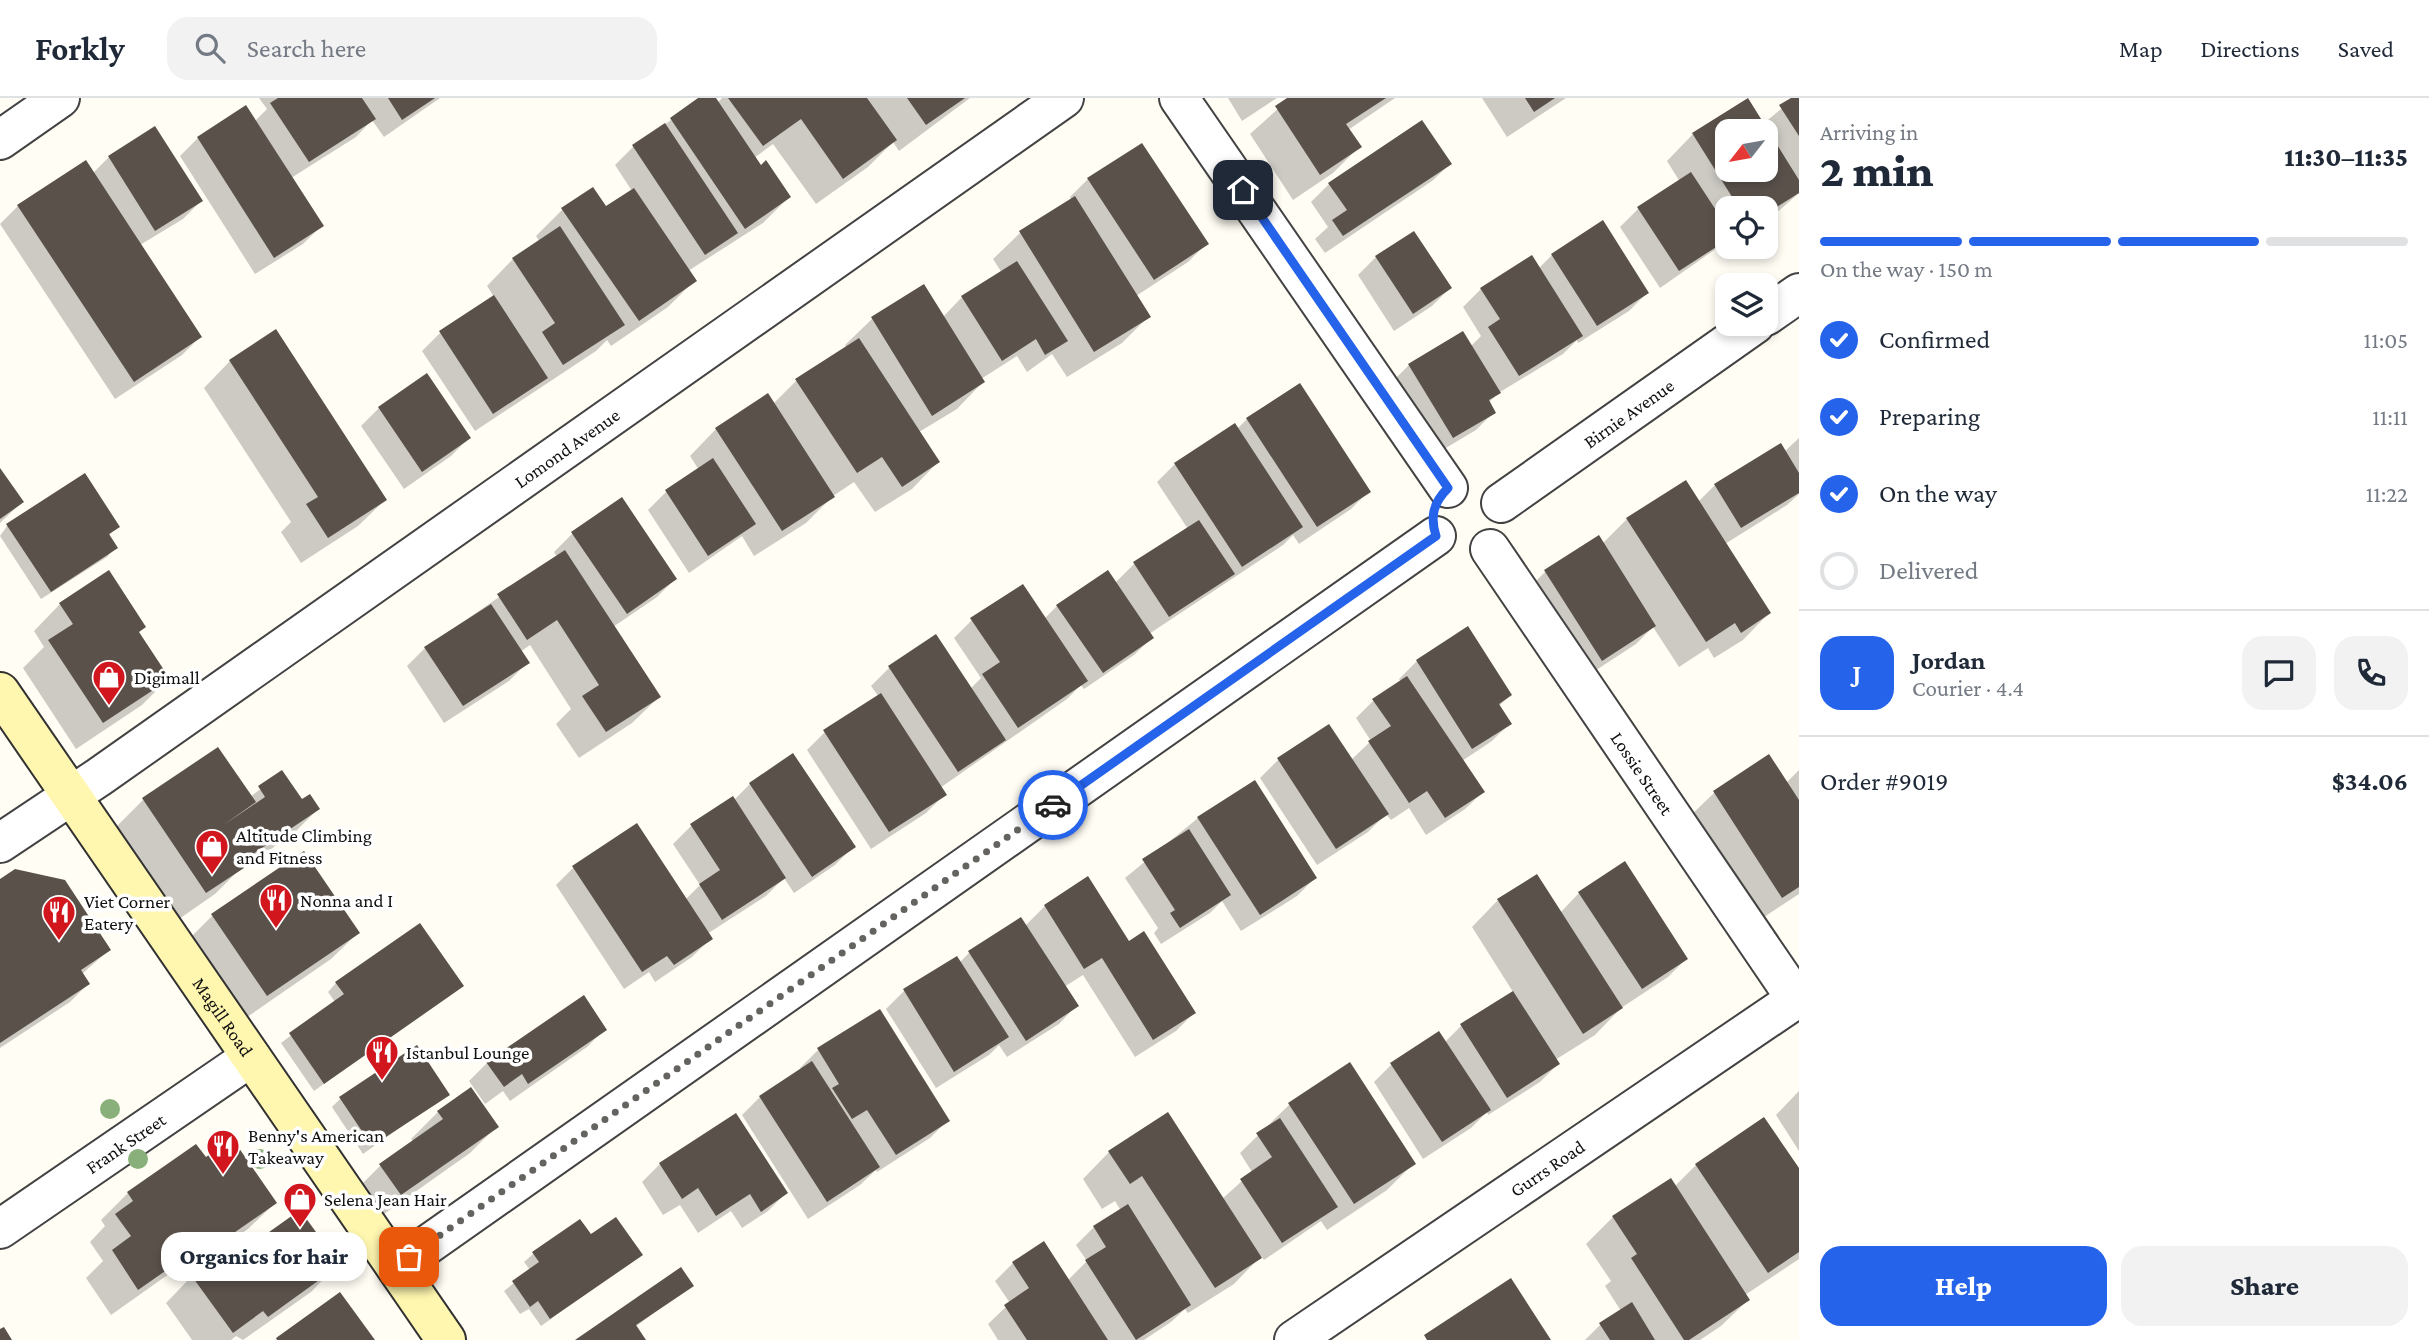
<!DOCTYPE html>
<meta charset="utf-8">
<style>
body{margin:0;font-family:"Crimson Pro",serif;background:#f2f2f3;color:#1f2937;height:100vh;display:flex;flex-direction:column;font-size:26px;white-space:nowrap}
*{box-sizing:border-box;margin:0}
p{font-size:23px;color:#747a83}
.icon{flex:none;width:38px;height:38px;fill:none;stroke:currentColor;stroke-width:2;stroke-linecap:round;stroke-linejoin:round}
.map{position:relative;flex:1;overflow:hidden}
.details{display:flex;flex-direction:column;background:#fff;width:630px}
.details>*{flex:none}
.needle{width:46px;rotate:239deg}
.tools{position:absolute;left:1715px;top:21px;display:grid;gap:14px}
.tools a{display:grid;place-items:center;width:63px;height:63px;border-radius:14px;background:#fff;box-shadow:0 4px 10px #0003;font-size:35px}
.pin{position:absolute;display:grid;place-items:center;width:60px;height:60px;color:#fff;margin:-30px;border-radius:14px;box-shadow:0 4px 10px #0006}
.courier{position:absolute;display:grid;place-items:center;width:70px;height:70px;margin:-35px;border:5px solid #2563eb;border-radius:50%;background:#fff;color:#222;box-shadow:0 2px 9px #0007}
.bubble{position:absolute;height:49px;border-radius:21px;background:#fff;box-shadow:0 4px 10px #0003;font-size:23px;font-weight:800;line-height:49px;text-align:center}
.summary em{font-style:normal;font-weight:800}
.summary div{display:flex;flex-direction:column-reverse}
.summary{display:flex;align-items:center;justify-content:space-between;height:119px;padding:0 21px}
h1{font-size:46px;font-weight:800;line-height:52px}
.bar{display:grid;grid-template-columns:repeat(4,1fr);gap:10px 7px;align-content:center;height:84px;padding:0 21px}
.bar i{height:9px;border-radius:5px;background:#e0e1e3}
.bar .active{background:#2563eb}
.bar p{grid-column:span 4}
.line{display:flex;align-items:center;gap:18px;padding:0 21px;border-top:2px solid #e0e1e3}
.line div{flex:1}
.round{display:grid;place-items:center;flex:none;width:74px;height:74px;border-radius:21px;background:#f2f2f3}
ol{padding:0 21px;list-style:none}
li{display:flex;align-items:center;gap:21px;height:77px}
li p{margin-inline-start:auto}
li .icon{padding:7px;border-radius:50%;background:#2563eb;color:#fff;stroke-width:4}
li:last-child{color:#747a83}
li i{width:38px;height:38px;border:4px solid #e0e1e3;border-radius:50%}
.action{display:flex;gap:14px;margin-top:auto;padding:14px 21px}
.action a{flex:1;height:80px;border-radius:21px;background:#2563eb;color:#fff;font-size:28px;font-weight:800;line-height:80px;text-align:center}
.action a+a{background:#f2f2f3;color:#1f2937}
header{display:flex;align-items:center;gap:42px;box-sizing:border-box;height:98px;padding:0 35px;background:#fff;border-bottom:2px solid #e0e1e3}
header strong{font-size:33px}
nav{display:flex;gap:38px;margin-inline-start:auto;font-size:24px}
.search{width:490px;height:63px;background:#f2f2f3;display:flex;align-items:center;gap:18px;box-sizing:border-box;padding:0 24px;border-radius:21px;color:#747a83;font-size:26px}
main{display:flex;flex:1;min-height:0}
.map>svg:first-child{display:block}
.shadow{fill:#0003;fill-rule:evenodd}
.building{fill:#5a514b;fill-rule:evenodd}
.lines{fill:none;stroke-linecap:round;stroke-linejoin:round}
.street-casing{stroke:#434343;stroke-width:42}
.secondary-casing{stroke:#323232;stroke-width:42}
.street{stroke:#fff;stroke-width:38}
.secondary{stroke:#fff7af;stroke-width:38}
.tree{fill:#89b07a}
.done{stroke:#646360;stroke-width:7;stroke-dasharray:0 12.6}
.route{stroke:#2563eb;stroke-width:9}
.labels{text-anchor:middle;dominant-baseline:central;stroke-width:7;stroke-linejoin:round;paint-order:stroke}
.street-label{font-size:19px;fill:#101010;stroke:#fff}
.poi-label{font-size:19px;fill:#101010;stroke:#fff;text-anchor:start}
</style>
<header>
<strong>Forkly</strong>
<div class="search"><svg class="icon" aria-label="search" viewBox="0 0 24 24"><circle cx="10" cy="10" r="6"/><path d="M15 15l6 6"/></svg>Search here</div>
<nav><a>Map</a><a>Directions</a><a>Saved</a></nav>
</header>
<main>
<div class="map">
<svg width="1799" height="1242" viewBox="0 0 1799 1242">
<rect width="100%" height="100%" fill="#fffdf4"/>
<path class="shadow" d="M259,0H440L384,39L372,22L356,39L291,80L321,128L303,146L255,176L180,58L198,40L255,23L267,11Z
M702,0H714L717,5L722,0H970L899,53L893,44L868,69L816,106L773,46L754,60L789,99L763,125L688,173L695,182L668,209L611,248L607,242L596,253L475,333L422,253L440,235L494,199L487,188L513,161L540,144L536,138L562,112L606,111L632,93L615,67L633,49Z
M1228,0H1277L1242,23Z
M1290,0H1395L1348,32L1359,49L1333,75L1293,102L1250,36Z
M1482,0H1566L1507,39Z
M1794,0H1799V95L1766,124V110H1727V148L1722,151L1720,148L1660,190L1620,129L1638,111L1680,84L1667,63L1693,36L1762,27ZM1727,33H1766V72H1727Z
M155,30L201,103L183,121L140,147L200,239L182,257L115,301L0,126L18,108L93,75L109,59Z
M1141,47L1206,146L1188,164L1136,198L1149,218L1122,245L1067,279L1052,256L1027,274L1017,258L981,281L983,284L957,311L919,334L938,364L912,391L875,414L854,384L833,398L806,425L754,458L742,438L689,475L648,412L666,394L699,372L690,358L716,331L773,306L796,283L847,250L845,247L872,221L923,188L943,219L962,199L1002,175L993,161L1020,135L1072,102L1070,99L1088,81Z
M1450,66L1432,83L1325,155L1315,141L1328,129L1311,104L1329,86Z
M1552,157L1647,195L1629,213L1578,245L1577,242L1563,256L1500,294L1488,305L1494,314L1476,332L1434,357L1391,285L1409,267L1470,249L1481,238L1463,209L1481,191L1539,170Z
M1376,159L1450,190L1432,208L1394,233L1358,177Z
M230,263L385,402L358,428L301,465L281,434L291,424L204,290Z
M379,310L469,340L451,358L404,391L361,328Z
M1247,321L1369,393L1351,411L1299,446L1293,437L1283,447L1149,536L1152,540L1134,557L1084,591L1081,587L1067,601L940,690L944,697L926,715L871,751L807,652L825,634L879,599L871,588L889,570L936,539L970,591L981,580L954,540L972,522L1044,521L1057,508L1115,485L1135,465L1188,431L1157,384L1175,366L1237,331Z
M1799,340V396L1787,407L1725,446L1769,515L1743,542L1714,560L1708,550L1679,569L1653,529L1636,546L1584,580L1527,492L1545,474L1602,446L1627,421L1698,404L1715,387L1784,354Z
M0,373L22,404L0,425Z
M621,402L675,481L657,499L613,529L659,599L632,625L579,660L556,626L571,611L530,547L520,554L527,565L509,583L444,625L407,568L425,550L557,459L554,454L572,436Z
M7,428L118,429L108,438L115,450L107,459L41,501L0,438Z
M60,506L138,535L168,581L142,607L76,651L23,570L44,549L34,533Z
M1467,531L1510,597L1499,608L1510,625L1492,643L1462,663L1483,694L1465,711L1426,737L1409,710L1391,722L1386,716L1368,734L1317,767L1260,680L1278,662H1351L1371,643L1356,620L1374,602L1401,584L1399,581L1417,563Z
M1768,659L1786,685L1799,672V796L1755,825L1687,721L1714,695Z
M281,675L301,704L318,711L292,737L238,773L215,796L179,821L117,728L143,702L250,699Z
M750,686L853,749L835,767L794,795L784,780L766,798L707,836L710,841L692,859L655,884L649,874L624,891L556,787L574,769L685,802L700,787L673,746L691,728L734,702Z
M1198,720L1315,780L1297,798L1241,833L1222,803L1210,815L1161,846L1154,835L1158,830L1125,780Z
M0,783L109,852L82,876L88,886L70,904L0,950Z
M1579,795L1686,861L1668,879L1621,910L1595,937L1555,962L1558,966L1540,984L1488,1017L1487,1014L1471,1030L1423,1061L1374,984L1392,966L1445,944L1461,928L1513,894L1472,829L1498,802L1560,815Z
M1045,808L1129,845L1194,915L1176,933L1135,959L1083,877L1064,889L1076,908L1059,926L1007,959L999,947L989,957L936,990L886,911L904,893L956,860L959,865L969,855L1025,828Z
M212,818L358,835L331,861L240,924L186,844Z
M336,885L461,887L314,993L281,945L335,904L328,894Z
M605,931L587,949L510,1003L503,993L485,1006L469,983L487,965Z
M818,952L948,1022L930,1040L877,1074L876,1072L860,1087L808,1121L742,1017L760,999L802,972L800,970Z
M471,992L496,1029L470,1055L374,1123L354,1094L381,1067L414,1044L411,1041L438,1014Z
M1799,993V1053L1776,1017Z
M447,996L363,1056L332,1009L340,1001Z
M1289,1007L1414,1065L1387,1092L1327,1132L1321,1123L1264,1162L1261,1158L1234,1186L1188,1215L1185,1211L1171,1224L1144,1242H998L988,1226L1010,1205L995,1183L1013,1165L1067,1183L1087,1163L1076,1147L1094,1129L1121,1113L1115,1103L1102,1111L1083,1081L1109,1054L1222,1101L1252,1074L1240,1055Z
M196,1048L205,1061L275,1105L248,1131L181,1178L176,1171L111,1217L86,1180L103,1163L90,1144L105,1128L101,1122L128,1095Z
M660,1066L786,1095L768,1113L742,1130L731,1113L698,1135L680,1107L663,1117L642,1084Z
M1696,1067L1799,1073V1161L1745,1197L1748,1202L1721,1228L1700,1242H1585L1601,1226L1621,1213L1605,1188L1611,1183L1586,1146L1613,1119L1674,1089Z
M580,1123L591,1139L641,1157L541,1228L529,1211L520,1216L504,1193L530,1172L524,1164L533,1156Z
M237,1159L337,1167L311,1194L243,1242L236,1238L231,1242H192L166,1205L192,1178Z
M692,1187L635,1229L644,1242H578Z"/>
<path class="building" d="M278,0H362L376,21L309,64L270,5Z
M388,0H435L402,22Z
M698,0H716L761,67L766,62L791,99L745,131L670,20Z
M728,0H867L897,42L843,81L801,21L763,48Z
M907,0H965L926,27Z
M1287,0H1386L1346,26L1362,49L1320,77L1275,8Z
M1525,0H1555L1534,14Z
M1748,0L1799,82V95L1766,116V110H1739L1692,35ZM1727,33H1766V72H1727Z
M1791,0H1799V38L1779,7Z
M246,7L324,128L274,160L197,39Z
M1422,22L1452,66L1343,138L1332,122L1347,112L1328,85Z
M665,25L738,135L705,157L632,47Z
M155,28L203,103L155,133L108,58Z
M1142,45L1209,146L1154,182L1087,80Z
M86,62L202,239L134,284L17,107Z
M1691,74L1727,129V142L1679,173L1637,109Z
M593,89L606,108L634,90L697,183L639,223L561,110Z
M1075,98L1151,219L1094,254L1019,133Z
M1603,122L1649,195L1597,228L1551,156Z
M560,128L625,227L563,267L542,234L555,225L512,160Z
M1414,133L1452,190L1413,216L1375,158Z
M1532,157L1583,238L1519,278L1488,229L1500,221L1480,190Z
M1017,163L1068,243L1045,257L1036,241L1002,263L961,198Z
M924,186L985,284L932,318L871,219Z
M494,197L548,280L493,316L439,233Z
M276,231L387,402L328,440L306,406L318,399L229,262Z
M1463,233L1501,295L1489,302L1496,315L1453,340L1408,266Z
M859,240L940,364L902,389L882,359L857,375L795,281Z
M427,275L471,340L422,374L378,309Z
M1300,285L1371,394L1317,429L1246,320Z
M768,295L835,399L782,433L715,330Z
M1235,325L1303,429L1242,469L1174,365Z
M1781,345L1799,375V395L1741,430L1714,386Z
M713,360L756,426L708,458L665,392Z
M0,370L24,404L0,421Z
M85,375L120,429L109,436L118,450L51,494L6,426Z
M1686,382L1771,515L1741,535L1735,525L1706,544L1626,420Z
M622,399L677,481L627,516L571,434Z
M1199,422L1235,476L1169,519L1133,464Z
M1599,437L1656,528L1602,563L1544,472Z
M565,452L661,599L606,634L582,598L599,587L557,522L527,542L497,496Z
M109,472L146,529L139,534L170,581L103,625L48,542L73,526L59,505Z
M1108,472L1154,540L1103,575L1056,507Z
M1023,486L1088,583L1018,630L982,576L1000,564L970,520Z
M491,506L530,565L463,608L424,549Z
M1468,528L1512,597L1499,606L1512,626L1472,651L1416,562Z
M936,536L1006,642L958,674L888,568Z
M1407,578L1485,694L1445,720L1427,693L1409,705L1368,643L1391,628L1372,601Z
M881,595L947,697L889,734L823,632Z
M1329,626L1389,716L1336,751L1277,660Z
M218,649L256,704L222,728L265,699L258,688L282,672L302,701L310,696L320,711L241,764L244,770L206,795L142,700ZM215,732L223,743L215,748L207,737Z
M793,655L856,749L812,779L749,685Z
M1769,656L1799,702V789L1782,800L1713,693Z
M1255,682L1317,780L1260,817L1197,719Z
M733,698L786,780L722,822L699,786L720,772L690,726Z
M637,725L713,841L674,867L667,858L642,874L572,768Z
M1189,731L1231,797L1180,830L1170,815L1175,812L1142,761Z
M304,753L360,835L267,898L211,816Z
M1625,763L1688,861L1642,891L1578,794Z
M15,771L65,782L111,852L81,872L90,886L0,945V781Z
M1537,776L1623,910L1583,936L1497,801Z
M1088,778L1129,843L1144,833L1196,915L1153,942L1102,860L1084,871L1044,807Z
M1021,819L1079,908L1026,943L968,853Z
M420,825L464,888L324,986L289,935L344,896L335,884Z
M957,858L1009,939L954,974L903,891Z
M1513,893L1560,966L1507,1000L1460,926Z
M584,897L607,932L528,986L522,976L504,989L486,964Z
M880,911L950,1023L896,1057L867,1012L852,1021L832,990L839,986L817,950Z
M1439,933L1491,1012L1442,1044L1390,965Z
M417,947L450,997L372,1048L339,999Z
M812,963L880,1069L827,1104L759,998Z
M1350,964L1416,1066L1354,1106L1288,1005Z
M471,989L499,1029L401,1097L379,1066L443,1021L437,1013Z
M1168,1014L1262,1160L1215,1190L1142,1078L1130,1086L1108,1053Z
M736,1015L788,1095L761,1114L750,1096L716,1118L698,1090L682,1101L659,1065Z
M1764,1019L1799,1070V1154L1768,1175L1695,1066Z
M1280,1020L1338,1109L1282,1145L1240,1081L1272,1059L1256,1035Z
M232,1040L277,1105L208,1153L204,1146L138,1192L112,1152L131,1138L115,1116L133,1103L127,1094L196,1046L206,1059Z
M1671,1080L1750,1202L1689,1242H1684L1631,1160L1637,1156L1612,1118Z
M1128,1106L1191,1207L1136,1242L1085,1162L1106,1149L1093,1128Z
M300,1112L340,1167L268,1219L263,1213L233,1235L191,1177L231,1148L237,1157Z
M616,1119L643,1157L550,1221L538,1203L530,1209L512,1183L539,1164L532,1154L580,1121L591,1136Z
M1044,1143L1108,1242H1027L1004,1207L1029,1190L1012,1164Z
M681,1169L694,1188L636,1227L646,1242H575Z
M1511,1180L1551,1242H1427L1424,1237Z
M340,1194L375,1242H277L276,1240Z
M1632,1204L1655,1242H1610L1599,1225Z
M4,1229L12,1242H0V1231Z"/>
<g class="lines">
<defs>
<g id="street">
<path d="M1179,0L1448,390"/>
<path d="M0,42L60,0"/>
<path d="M1766,218L1799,195"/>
<path id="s1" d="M1501,405L1755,226"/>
<path id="s2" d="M1490,451L1796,901"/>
<path id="s3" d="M0,745L99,679L1064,0"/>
<path id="s4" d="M0,1131L251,959"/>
<path d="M396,1169L1436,438"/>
<path id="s5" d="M1294,1242L1799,899"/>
</g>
<g id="secondary">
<path id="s6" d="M0,594L446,1242"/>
</g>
</defs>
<use href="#street" class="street-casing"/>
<use href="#secondary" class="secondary-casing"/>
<use href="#street" class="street"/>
<use href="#secondary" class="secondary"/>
</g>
<g class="tree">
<circle cx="110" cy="1011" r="10"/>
<circle cx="138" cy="1061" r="10"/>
<circle cx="260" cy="1061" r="10"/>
</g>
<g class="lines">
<path class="done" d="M409,1159L1053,707"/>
<path class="route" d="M1053,707L1436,438C1430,419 1433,405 1448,390L1243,92"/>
</g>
<defs>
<symbol id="shop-pin" viewBox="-11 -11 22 30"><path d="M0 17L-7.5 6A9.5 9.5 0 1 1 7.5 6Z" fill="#d2161e" stroke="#fff"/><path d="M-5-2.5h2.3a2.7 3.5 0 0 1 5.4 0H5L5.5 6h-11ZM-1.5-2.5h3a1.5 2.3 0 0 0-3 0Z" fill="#fff"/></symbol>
<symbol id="restaurant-pin" viewBox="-11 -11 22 30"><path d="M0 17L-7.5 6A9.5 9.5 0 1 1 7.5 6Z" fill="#d2161e" stroke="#fff"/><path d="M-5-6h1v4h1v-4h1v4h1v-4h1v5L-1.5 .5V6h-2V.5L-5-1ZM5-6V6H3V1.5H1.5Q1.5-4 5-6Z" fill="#fff"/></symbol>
</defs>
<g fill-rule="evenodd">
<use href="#shop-pin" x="90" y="560" width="38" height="52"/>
<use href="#shop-pin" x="193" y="729" width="38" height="52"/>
<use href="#restaurant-pin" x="257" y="783" width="38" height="52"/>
<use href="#restaurant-pin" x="40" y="795" width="38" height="52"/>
<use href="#restaurant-pin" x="363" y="935" width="38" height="52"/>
<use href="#restaurant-pin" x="204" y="1029" width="38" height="52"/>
<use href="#shop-pin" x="281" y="1082" width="38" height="52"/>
</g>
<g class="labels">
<g class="street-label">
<text stroke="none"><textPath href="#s1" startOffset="156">Birnie Avenue</textPath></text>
<text stroke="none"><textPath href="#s3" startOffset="691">Lomond Avenue</textPath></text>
<text stroke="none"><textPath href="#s2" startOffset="271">Lossie Street</textPath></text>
<text stroke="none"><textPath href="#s6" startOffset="394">Magill Road</textPath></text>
<text stroke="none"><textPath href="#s4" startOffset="152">Frank Street</textPath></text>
<text stroke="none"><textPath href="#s5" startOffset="306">Gurrs Road</textPath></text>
</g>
<g class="poi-label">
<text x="134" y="579">Digimall</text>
<text x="236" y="737">Altitude Climbing<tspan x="236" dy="22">and Fitness</tspan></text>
<text x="300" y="802">Nonna and I</text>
<text x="84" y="803">Viet Corner<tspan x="84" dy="22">Eatery</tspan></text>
<text x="406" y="954">Istanbul Lounge</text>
<text x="248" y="1037">Benny's American<tspan x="248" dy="22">Takeaway</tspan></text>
<text x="324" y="1101">Selena Jean Hair</text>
</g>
</g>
</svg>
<div class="tools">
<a><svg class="needle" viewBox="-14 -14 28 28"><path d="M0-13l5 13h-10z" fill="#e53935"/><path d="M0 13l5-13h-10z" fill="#747a83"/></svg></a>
<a><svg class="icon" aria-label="locate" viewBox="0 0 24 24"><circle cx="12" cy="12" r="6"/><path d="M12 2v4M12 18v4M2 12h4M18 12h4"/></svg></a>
<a><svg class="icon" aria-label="layers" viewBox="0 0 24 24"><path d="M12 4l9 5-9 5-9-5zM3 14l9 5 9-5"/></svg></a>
</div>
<div class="pin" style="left:409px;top:1159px;background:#ea580c"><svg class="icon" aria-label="bag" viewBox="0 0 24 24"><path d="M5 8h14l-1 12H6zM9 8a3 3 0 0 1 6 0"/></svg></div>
<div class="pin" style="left:1243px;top:92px;background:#1f2937"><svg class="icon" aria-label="home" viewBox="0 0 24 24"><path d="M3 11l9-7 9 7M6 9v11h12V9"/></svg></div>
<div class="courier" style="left:1053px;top:707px"><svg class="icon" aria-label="car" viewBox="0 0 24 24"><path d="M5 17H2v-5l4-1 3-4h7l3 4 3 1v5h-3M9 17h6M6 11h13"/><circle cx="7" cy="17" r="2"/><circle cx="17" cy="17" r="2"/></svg></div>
<div class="bubble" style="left:161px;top:1134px;width:206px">Organics for hair</div>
</div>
<section class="details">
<div class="summary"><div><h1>2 min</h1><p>Arriving in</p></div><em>11:30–11:35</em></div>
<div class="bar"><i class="active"></i><i class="active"></i><i class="active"></i><i></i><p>On the way · 150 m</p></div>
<ol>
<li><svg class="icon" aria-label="check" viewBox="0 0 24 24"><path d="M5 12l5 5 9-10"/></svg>Confirmed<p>11:05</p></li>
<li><svg class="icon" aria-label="check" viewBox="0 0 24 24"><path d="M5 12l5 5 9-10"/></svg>Preparing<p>11:11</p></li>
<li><svg class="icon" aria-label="check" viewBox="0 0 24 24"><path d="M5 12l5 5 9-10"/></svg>On the way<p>11:22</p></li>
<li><i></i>Delivered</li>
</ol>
<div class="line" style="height:126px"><b class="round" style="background:#2563eb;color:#fff">J</b><div><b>Jordan</b><p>Courier · 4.4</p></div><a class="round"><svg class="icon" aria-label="chat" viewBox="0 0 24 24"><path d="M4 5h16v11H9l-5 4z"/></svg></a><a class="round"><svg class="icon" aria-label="phone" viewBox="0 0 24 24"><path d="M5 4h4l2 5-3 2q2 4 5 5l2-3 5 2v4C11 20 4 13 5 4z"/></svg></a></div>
<div class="line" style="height:91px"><div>Order #9019</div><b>$34.06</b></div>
<div class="action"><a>Help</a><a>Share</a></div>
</section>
</main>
